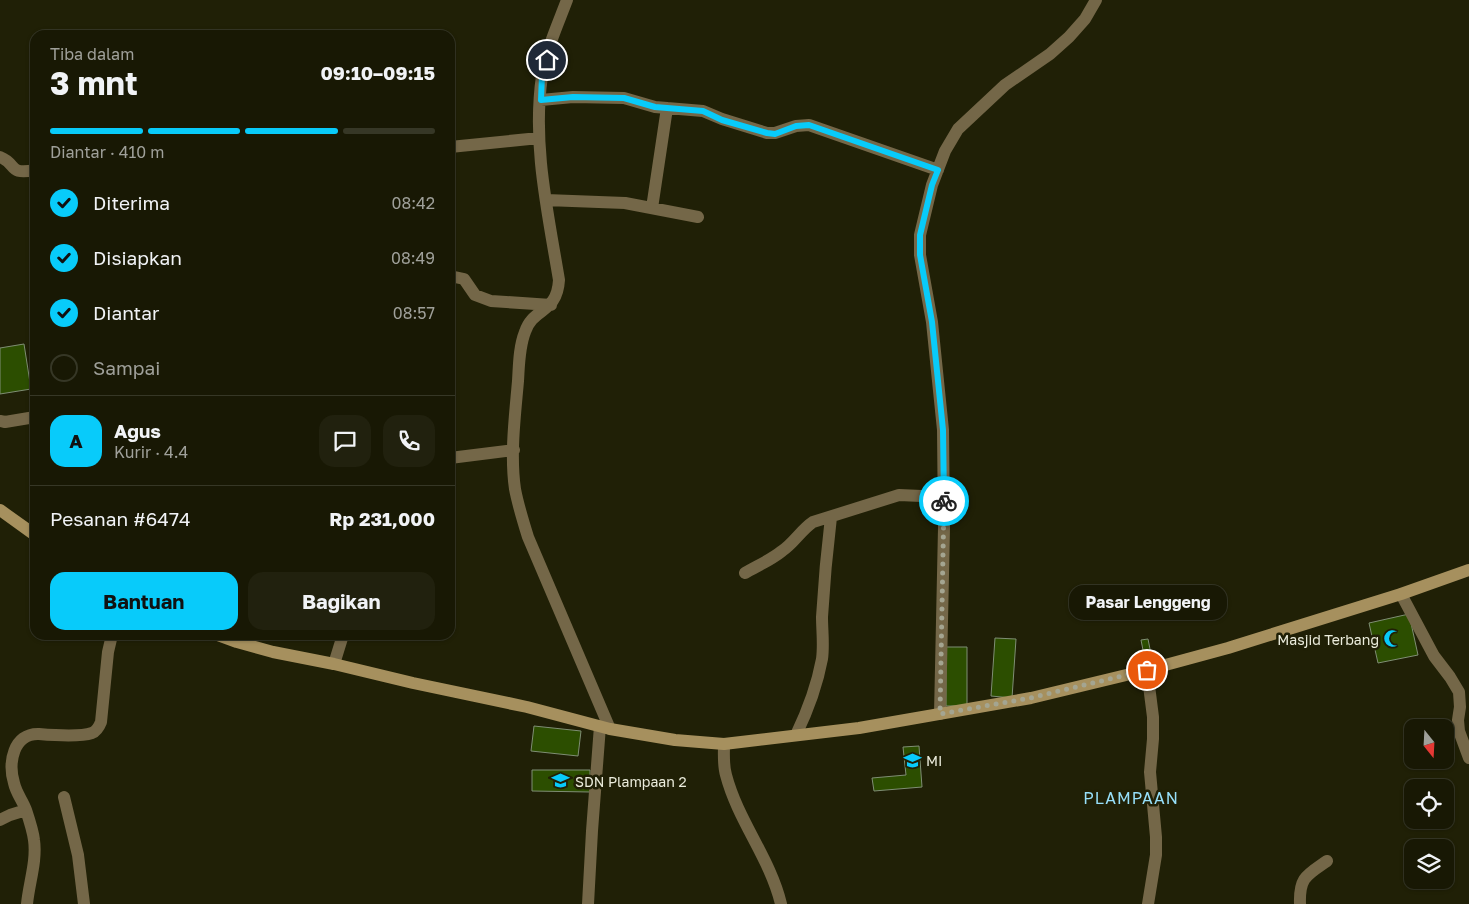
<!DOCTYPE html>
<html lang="id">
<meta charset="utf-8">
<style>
body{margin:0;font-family:"Golos Text",sans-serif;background:#21210e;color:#f1f3f6;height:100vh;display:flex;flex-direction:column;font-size:19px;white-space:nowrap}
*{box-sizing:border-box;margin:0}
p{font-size:16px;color:#9fa09a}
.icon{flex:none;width:28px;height:28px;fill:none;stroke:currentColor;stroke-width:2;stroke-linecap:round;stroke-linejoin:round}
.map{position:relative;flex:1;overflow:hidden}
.side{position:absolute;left:30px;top:30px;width:425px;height:610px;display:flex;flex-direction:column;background:#181804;border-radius:15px;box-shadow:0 1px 4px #0004,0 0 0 1px #363726}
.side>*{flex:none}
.needle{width:32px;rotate:162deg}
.buttons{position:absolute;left:1404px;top:719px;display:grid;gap:10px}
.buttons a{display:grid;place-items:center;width:50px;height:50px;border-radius:10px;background:#181804;box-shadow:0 1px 4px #0004,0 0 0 1px #363726;font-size:25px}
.pin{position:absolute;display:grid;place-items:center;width:42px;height:42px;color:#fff;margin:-21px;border:2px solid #fff;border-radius:50%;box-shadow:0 1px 5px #0007}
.courier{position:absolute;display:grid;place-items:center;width:50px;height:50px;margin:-25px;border:4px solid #08cbfa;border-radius:50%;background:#fff;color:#222;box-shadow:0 1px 6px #0007}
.bubble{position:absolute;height:35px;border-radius:15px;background:#181804;box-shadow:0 1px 4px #0004,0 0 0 1px #363726;font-size:16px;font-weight:700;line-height:35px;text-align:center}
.summary em{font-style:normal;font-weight:700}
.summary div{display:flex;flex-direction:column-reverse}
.summary{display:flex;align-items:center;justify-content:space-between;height:85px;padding:0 20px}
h1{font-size:32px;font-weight:700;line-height:38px}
.bar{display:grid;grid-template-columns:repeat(4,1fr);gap:8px 5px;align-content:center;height:60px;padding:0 20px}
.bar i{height:6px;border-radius:4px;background:#363726}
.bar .on{background:#08cbfa}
.bar p{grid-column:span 4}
.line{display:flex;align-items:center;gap:12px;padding:0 20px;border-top:1px solid #363726}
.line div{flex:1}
.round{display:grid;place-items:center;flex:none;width:52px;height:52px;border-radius:15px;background:#21210e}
ol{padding:0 20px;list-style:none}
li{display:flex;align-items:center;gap:15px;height:55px}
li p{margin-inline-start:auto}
li .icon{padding:5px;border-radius:50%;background:#08cbfa;color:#111;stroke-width:4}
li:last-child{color:#9fa09a}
li i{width:28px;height:28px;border:2px solid #363726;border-radius:50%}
.action{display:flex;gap:10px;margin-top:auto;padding:10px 20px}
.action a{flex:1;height:58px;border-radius:15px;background:#08cbfa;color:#111;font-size:20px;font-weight:700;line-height:58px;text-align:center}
.action a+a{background:#21210e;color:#f1f3f6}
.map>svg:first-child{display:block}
.building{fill:#2c4e00;stroke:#7f8e74}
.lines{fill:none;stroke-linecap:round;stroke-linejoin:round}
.street{stroke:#746748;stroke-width:12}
.secondary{stroke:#a6905e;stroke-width:12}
.done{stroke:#a4a591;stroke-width:5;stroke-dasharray:0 9}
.route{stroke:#08cbfa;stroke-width:6}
.labels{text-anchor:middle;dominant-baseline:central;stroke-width:5;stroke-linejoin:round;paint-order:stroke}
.poi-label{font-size:14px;fill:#ebecdc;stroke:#202006;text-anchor:start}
.quarter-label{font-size:16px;letter-spacing:1px;fill:#97dff9;stroke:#202006}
</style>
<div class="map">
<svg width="1469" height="904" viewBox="0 0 1469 904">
<rect width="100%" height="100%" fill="#202006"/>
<path class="building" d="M24,344L31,389L0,394V348Z
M1409,614L1418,655L1378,663L1369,623Z
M995,638L1016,639L1012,698L991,696Z
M1148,639L1152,659L1145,660L1141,640Z
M946,647H967V706H946Z
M1140,658L1142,667L1133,669L1131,660Z
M534,726L581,731L578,756L531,751Z
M919,746L922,787L874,791L872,778L906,775L903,747Z
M532,770H590V792L532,791Z"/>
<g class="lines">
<path class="street" d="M567,0C558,24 546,50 542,76C532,144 548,213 559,280C557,314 533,307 525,332C519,347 519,365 518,381C515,416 510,454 515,489C518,505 523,521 528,537L610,729
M541,100L573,97L624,98L655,107L703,111L722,119L767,133H775L796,126L809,125L938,170
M450,147L539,138
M0,157C18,164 7,175 35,170
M546,200L625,203L698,217
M652,208L667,108
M450,276L464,279L475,295L491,301L551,305
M0,421L5,422L35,417
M450,458L514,450
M745,573C757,566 771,560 782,551C794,543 801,530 813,522L899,495L944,497
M1401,594L1434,656L1450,677L1459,692L1460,707L1458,720L1459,731L1469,758
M334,664L343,635
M1147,670L1153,717V739L1150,772L1156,837V855L1148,904
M940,714L944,528L943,430L932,322L920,255V235L932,185L945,151L958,129L1005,85L1050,54L1069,37L1085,19L1096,0
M796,735C808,710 817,686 822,659C824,645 822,630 822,617C824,583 827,550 831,517
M724,744C724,754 723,765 726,775C738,821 770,858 781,904
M64,797L78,855L84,904
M0,820L10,815L26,810
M27,904C29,883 37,861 34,840C33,831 29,819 26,810C23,801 16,793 14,783C8,763 13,733 39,734C51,735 80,737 92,733C97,731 99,727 101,722L108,652L112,635
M588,904L592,831L600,726
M1300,904C1299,877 1307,875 1327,861"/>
<path class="secondary" d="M0,510L35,535
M218,635L237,642L273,652L334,664L413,683L527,707L610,729L675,740L724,744L859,728L1031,698L1147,670L1228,648L1401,594L1469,570"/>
</g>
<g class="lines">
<path class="done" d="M944,501L940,714L1030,698L1147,670"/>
<path class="route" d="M547,60L542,75L541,100L573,97L624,98L655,107L703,111L722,120L767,133L775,134L796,126L809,125L938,170L932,185L920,235V255L932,322L943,430L944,501"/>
</g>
<defs>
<symbol id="mosque-bare" viewBox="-9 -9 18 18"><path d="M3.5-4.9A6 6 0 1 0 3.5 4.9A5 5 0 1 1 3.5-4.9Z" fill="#08cbfa" stroke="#202006" stroke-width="2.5" paint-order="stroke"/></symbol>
<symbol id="school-bare" viewBox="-9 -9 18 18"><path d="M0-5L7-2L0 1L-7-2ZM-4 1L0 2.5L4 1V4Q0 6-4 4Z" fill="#08cbfa" stroke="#202006" stroke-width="2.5" paint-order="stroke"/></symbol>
</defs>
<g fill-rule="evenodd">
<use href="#mosque-bare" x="1380" y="626" width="25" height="25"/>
<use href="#school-bare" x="900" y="748" width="25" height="25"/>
<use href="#school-bare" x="548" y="768" width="25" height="25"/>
</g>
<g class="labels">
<g class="poi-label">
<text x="1379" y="639" text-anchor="end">Masjid Terbang</text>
<text x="926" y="760">MI</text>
<text x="575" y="781">SDN Plampaan 2</text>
</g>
<g class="quarter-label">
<text x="1131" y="798">PLAMPAAN</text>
</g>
</g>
</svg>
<div class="buttons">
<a><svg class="needle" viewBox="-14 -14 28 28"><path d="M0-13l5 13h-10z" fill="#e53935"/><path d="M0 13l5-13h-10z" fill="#9fa09a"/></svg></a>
<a><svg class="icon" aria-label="locate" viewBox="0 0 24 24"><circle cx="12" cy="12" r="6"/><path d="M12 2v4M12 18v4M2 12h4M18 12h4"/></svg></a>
<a><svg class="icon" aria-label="layers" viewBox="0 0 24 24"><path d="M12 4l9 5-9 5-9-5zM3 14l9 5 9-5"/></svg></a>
</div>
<div class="pin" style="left:1147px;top:670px;background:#ea580c"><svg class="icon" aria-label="bag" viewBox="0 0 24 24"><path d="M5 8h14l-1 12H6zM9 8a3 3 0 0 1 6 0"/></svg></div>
<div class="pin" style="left:547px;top:60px;background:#1f2937"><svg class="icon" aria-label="home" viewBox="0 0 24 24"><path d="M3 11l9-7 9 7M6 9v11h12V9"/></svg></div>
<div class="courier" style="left:944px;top:501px"><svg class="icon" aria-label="bike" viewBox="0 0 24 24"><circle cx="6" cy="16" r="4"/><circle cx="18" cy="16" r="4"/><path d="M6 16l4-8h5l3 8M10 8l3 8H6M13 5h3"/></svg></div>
<div class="bubble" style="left:1069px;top:585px;width:158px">Pasar Lenggeng</div>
<section class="side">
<div class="summary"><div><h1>3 mnt</h1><p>Tiba dalam</p></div><em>09:10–09:15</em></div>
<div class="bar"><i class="on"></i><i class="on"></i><i class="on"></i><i></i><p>Diantar · 410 m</p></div>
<ol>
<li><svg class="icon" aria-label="check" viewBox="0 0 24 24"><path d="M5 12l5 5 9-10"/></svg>Diterima<p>08:42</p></li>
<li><svg class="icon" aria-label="check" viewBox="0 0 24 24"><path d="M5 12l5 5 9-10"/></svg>Disiapkan<p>08:49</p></li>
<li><svg class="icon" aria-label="check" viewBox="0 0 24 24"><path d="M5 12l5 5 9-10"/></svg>Diantar<p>08:57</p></li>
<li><i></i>Sampai</li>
</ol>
<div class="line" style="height:90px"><b class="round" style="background:#08cbfa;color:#111">A</b><div><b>Agus</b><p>Kurir · 4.4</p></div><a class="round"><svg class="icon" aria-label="chat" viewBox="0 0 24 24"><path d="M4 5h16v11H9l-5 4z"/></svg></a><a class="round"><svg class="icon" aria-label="phone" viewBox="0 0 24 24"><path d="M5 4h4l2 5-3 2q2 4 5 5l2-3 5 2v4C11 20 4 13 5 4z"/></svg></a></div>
<div class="line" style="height:65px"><div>Pesanan #6474</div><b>Rp 231,000</b></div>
<div class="action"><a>Bantuan</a><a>Bagikan</a></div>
</section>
</div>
